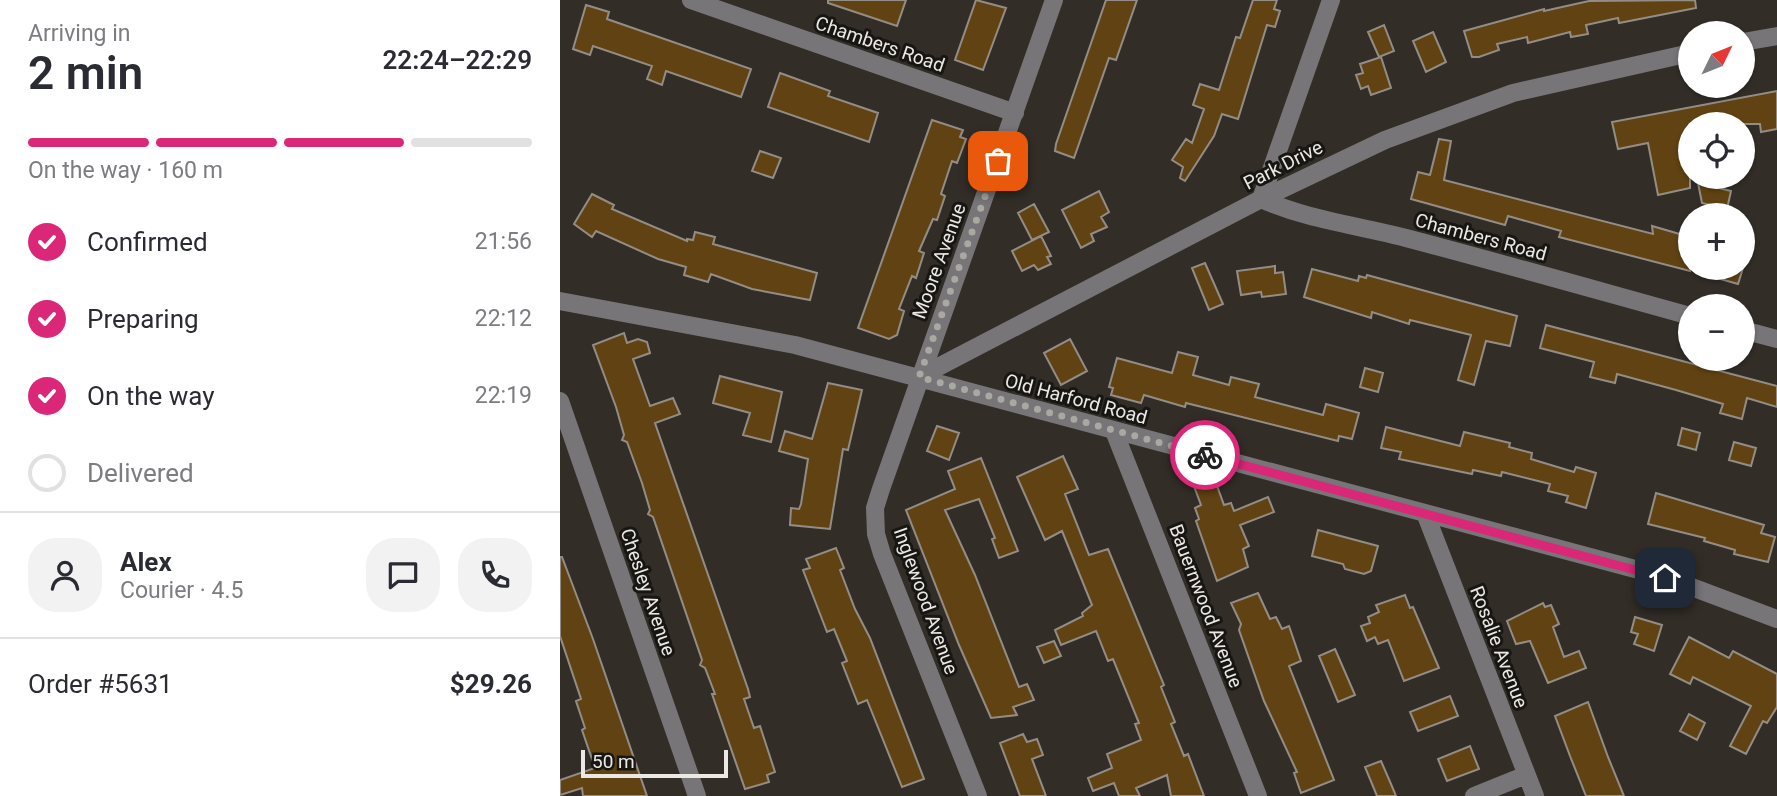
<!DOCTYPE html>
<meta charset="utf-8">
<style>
body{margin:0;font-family:Roboto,sans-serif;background:#f2f2f3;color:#2b2b33;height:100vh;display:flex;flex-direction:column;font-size:26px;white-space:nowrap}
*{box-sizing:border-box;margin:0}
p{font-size:23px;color:#7c7c81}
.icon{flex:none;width:38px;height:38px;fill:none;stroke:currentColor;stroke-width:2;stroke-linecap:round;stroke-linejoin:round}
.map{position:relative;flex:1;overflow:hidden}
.sheet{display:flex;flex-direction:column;background:#fff;width:560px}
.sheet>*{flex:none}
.needle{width:46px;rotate:47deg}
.controls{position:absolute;left:1118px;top:21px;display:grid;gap:14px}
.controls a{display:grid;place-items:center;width:77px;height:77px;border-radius:50%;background:#fff;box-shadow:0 2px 5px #0004;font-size:35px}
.scale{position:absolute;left:21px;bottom:18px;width:147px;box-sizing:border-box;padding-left:7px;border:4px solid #ece9e5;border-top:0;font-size:19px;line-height:24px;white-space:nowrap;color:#ece9e5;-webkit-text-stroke:5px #181613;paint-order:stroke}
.pin{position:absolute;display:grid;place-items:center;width:60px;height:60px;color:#fff;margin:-30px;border-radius:14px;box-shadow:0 4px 10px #0006}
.courier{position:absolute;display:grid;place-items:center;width:70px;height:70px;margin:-35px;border:5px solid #db2777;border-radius:50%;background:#fff;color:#222;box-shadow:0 2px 9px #0007}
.head em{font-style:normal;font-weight:600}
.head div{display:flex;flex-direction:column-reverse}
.head{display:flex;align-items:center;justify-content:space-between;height:119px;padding:0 28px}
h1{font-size:46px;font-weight:600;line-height:52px}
.bar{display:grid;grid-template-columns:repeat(4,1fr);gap:10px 7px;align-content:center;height:84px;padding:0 28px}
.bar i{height:9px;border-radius:5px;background:#e1e1e2}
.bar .active{background:#db2777}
.bar p{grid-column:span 4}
.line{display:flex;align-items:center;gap:18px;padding:0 28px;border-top:2px solid #e1e1e2}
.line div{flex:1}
.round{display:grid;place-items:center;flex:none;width:74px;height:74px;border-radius:28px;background:#f2f2f3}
ol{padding:0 28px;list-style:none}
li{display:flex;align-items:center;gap:21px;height:77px}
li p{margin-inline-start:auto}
li .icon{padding:7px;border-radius:50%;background:#db2777;color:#fff;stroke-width:4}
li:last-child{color:#7c7c81}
li i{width:38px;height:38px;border:4px solid #e1e1e2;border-radius:50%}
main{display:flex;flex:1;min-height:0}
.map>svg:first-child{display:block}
.building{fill:#614313;stroke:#938d86;stroke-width:2}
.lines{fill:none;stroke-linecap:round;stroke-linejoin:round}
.minor{stroke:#777578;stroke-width:18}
.done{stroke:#aba7a2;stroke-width:7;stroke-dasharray:0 12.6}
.route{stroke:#db2777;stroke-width:9}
.labels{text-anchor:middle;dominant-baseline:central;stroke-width:6;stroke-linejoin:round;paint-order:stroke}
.street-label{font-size:19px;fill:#ece9e5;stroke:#181613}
</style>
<main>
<section class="sheet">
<div class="head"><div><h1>2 min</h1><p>Arriving in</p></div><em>22:24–22:29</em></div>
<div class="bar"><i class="active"></i><i class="active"></i><i class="active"></i><i></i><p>On the way · 160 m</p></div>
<ol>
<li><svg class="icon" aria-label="check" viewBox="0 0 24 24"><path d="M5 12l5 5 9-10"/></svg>Confirmed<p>21:56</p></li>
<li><svg class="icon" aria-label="check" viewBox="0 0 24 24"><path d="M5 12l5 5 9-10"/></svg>Preparing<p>22:12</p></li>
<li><svg class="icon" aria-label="check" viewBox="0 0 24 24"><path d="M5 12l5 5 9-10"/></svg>On the way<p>22:19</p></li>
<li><i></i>Delivered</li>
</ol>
<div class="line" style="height:126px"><a class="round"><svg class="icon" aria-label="person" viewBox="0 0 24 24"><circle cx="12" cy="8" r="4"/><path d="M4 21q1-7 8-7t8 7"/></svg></a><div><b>Alex</b><p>Courier · 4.5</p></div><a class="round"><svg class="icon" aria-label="chat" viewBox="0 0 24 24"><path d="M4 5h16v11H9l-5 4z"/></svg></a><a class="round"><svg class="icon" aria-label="phone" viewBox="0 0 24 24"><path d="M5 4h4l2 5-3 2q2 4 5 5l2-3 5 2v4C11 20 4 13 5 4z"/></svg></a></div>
<div class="line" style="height:91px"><div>Order #5631</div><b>$29.26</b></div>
</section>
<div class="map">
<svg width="1217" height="796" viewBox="0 0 1217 796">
<rect width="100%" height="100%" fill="#322d27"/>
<path class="building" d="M268,0H346L337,26L268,3Z
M416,0L446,8L423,70L395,60Z
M546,0H577L556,60L549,58L514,158L495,151L496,144Z
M693,0H717L714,9L720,11L715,27L707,25L678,119L662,114L654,136L625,181L620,178L623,167L612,160L626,139L632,143L644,109L633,105L640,84L659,90L676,37L680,38Z
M1135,0L1136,8L1059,23L1058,18L1026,25L1028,34L1011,37L1010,32L968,43L967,37L937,44L939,50L919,57H912L904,31L984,9V11L1029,1Z
M26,5L49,12L47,19L191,69L181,97L106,71L102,85L87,79L92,66L33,46L30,55L13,49Z
M824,25L834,51L819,57L808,32Z
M873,32L886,62L866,72L853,41Z
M821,57L831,88L811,95L808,86L801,89L796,75L803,73L800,64Z
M220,73L270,91L268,96L318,113L309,142L208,107Z
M1217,91V129L1201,132L1200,124H1130V188L1098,195L1088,143L1058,149L1052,122Z
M372,120L403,130L400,137L406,139L397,163L392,161L381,194L385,196L377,220L373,219L359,251L364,253L356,278L352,276L339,309L344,311L337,335L329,339L298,328Z
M879,139L891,141L884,180L1093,234L1092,226L1130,237V271L999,237L1001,231L948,216L945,225L851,199L858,172L870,175Z
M200,151L221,158L213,178L192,171Z
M1138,183L1171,191L1167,209L1142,203Z
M539,191L549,212L541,217L547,227L531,234L534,241L521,248L502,210Z
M32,194L54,205L52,209L127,241V239L133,240L135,232L155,237L153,244L257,273L250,300L192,289L151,274L148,282L124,275L126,267L98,259L36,231L32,237L14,224Z
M474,204L489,232L472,240L458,213Z
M481,236L491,256L487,257L491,264L478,270L474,265L462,271L452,251Z
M645,263L663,304L649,310L632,268Z
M715,266V273L723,272L726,294L702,297L701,292L681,295L677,271Z
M1137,268H1183L1178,284L1136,272Z
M752,269L798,281L799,276L806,278L807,275L957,316L950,346L926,341L914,385L898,380L911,335L850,320L849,324L812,312L811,318L744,297Z
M986,325L1217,386V407L1187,398L1182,419L1160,413L1163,404L1116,390L1057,374L1055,383L1030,377L1034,362L980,348Z
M64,333L67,343L78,339L87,342L90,353L73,359L90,406L113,398L120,414L95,423L188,689L190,697L184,699L194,728L200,726L215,772L207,775L209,782L185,789L152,694H155L145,668L140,665L142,660L93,517L88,514L90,510L82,483L67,442L62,440L64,435L56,407L33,345Z
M510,339L527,371L501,385L484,353Z
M618,352L638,357L633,375L669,385L671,377L699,384L695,397L763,415L766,404L799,413L792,439L779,436L778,441L626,403L625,407L584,395L581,403L551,395L553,388L549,387L557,358L612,373Z
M805,368L823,373L818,392L800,387Z
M160,376L222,392L211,442L183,435L190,413L153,403Z
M268,383L302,390L288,450L283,449L270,529L230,525L231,508L239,509L241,504L248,459L219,451L225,431L252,439Z
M377,426L399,433L389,460L367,451Z
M826,427L900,446L904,432L950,443L949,447L972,453L971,459L1014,472L1016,467L1036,473L1026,508L1006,502L1008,496L988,491L990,484L942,472L941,476L913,470L912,474L839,459L841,452L821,448Z
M1122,428L1140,433L1136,450L1118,445Z
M1174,442L1196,448L1191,466L1169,460Z
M503,456L518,489L505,494L529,555L548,549L604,685L601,687L615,722L611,724L624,756L628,754L644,796H611L607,775L576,788L580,796H559L554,783L533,791L528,778L552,768L547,754L581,740L575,724L579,723L553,659L548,661L536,631L501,645L495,630L523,616L522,613L532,605L502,531L485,540L457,477Z
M421,458L458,551L439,558L432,539L435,538L419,499L385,510L415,575L459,687L467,684L474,700L453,707L457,715L431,718L399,645L346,510L395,489L388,471Z
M629,473L656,483L664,505L671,503L674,511L708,497L714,512L680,525L689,546L683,549L688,567L657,581L636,521L639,519L635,508L641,505Z
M1096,493L1204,525L1201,533L1215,537L1208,562L1174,554L1175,550L1144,541L1145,538L1088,524Z
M758,530L818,546L811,571L804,574L785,569L783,564L752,556Z
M276,548L284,568L280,570L295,609L310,638L364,779L342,787L307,700L298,704L282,663L287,661L274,629L267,632L243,570L250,568L246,559Z
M0,557H2L33,639L87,796H23L22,788L0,795V780L35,768L22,730L25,728L16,701L21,699L0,636Z
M698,593L710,619L716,617L722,629L729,626L741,661L729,666L774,780L741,793L734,773L737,772L704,701L679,630L681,624L671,603Z
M845,595L850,608L853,607L879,668L844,681L828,640L818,644L815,637L807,641L801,626L810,623L808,617L819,612L816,605Z
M983,603L985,607L991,605L999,624L993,627L1004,657L1019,651L1026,668L988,683L970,641L956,644L947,621Z
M1075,617L1102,625L1094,651L1074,644L1078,634L1071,632Z
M1129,637L1169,658L1173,651L1217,674V707L1207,723L1203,721L1186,754L1170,746L1191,706L1133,677L1130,684L1110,674Z
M494,641L501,656L484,663L477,647Z
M775,649L795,695L778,702L759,656Z
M890,696L898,716L858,731L850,712Z
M1028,702L1048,757L1064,796H1026L1010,756L995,716Z
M1129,714L1145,723L1137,740L1120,731Z
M463,734L467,742L477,739L483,755L472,759L486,796H460L440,743Z
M910,746L919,769L887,781L878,759Z
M821,761L831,784L836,796H817L805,767Z"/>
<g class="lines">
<path class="minor" d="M131,0L455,113
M771,0L701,199C748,220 797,225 846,238C941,263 1036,290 1130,316
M1183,42L1217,36
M0,301L235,345L1105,577L1217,619
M1183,330L1217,339
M359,377L701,199L825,140L953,93L1130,53
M0,401L137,796
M554,431L698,796
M865,513L975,796
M418,796L322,554L316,534L315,508L321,489L494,0
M914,796L966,775"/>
</g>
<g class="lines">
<path class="done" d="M438,161L359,377L645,455"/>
<path class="route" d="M645,455L1105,578"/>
</g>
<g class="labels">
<g class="street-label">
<text transform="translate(320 44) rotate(19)">Chambers Road</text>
<text transform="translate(723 165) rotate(-27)">Park Drive</text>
<text transform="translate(921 237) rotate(15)">Chambers Road</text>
<text transform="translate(379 261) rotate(-70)">Moore Avenue</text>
<text transform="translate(516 399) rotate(15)">Old Harford Road</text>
<text transform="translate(88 592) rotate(71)">Chesley Avenue</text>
<text transform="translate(366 601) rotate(70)">Inglewood Avenue</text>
<text transform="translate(646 606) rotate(69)">Bauernwood Avenue</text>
<text transform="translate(939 647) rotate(69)">Rosalie Avenue</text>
</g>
</g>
</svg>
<div class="controls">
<a><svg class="needle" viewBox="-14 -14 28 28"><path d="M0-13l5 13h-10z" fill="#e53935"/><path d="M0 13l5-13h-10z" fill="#7c7c81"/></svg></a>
<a><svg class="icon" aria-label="locate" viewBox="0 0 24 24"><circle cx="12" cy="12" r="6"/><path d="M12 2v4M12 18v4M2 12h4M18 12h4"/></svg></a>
<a>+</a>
<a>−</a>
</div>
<div class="scale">50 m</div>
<div class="pin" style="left:438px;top:161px;background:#ea580c"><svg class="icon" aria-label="bag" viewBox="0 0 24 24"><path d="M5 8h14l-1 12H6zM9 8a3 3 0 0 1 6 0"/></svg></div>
<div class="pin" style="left:1105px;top:578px;background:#1f2937"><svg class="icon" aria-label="home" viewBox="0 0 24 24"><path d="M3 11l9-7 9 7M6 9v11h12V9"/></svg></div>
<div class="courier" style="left:645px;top:455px"><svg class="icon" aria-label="bike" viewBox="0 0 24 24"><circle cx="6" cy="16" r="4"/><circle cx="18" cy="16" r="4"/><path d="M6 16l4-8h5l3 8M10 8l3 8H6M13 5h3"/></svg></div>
</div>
</main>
